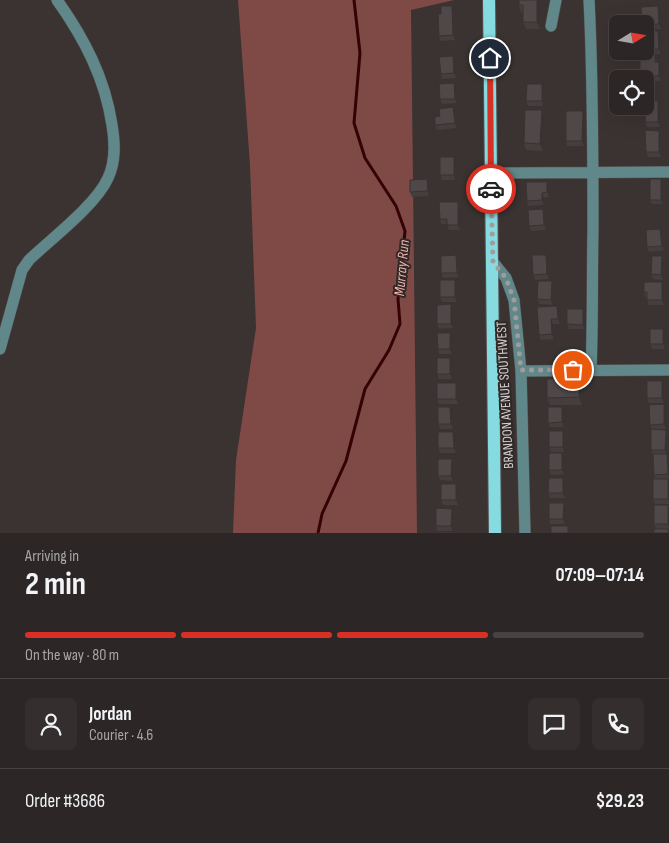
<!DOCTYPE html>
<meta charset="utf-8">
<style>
body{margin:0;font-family:"Sofia Sans Condensed",sans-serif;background:#342e2e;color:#f1f3f6;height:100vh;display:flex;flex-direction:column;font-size:19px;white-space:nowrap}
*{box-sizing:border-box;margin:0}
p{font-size:16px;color:#a6a5a7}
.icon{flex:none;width:28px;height:28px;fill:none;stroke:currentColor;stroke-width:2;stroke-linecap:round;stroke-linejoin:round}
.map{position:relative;height:533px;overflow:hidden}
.panel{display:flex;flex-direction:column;background:#2c2626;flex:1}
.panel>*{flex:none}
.needle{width:32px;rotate:79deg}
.buttons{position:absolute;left:609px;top:15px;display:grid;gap:10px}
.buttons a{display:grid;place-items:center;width:45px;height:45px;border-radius:8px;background:#2c2626;box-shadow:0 5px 20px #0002,0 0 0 1px #484343;font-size:25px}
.pin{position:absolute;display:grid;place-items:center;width:42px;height:42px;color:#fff;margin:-21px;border:2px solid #fff;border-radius:50%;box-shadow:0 1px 5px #0007}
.courier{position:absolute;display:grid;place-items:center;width:50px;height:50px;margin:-25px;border:4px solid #d93025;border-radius:50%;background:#fff;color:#222;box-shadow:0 1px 6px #0007}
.headline em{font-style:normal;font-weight:700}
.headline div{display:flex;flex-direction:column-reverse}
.headline{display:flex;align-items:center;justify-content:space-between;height:85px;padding:0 25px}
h1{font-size:32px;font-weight:700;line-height:38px}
.bar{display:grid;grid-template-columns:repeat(4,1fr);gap:8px 5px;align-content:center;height:60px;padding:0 25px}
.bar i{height:6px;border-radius:4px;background:#484343}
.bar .selected{background:#d93025}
.bar p{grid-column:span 4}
.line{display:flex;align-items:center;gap:12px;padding:0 25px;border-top:1px solid #484343}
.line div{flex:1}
.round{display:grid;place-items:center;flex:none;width:52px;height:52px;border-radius:8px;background:#342e2e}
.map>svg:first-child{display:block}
.green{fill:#7f4a46}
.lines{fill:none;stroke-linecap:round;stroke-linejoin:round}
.stream{stroke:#340204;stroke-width:3}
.minor-casing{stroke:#56504f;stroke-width:12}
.major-casing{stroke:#56504f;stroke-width:14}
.minor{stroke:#60888a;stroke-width:11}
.major{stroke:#85dbe0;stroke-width:12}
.wall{fill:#453e3e}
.shaded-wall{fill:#383232}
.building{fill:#504848;stroke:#383232}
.done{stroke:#a19b9b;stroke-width:5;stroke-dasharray:0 9}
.route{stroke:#d93025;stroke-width:6}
.labels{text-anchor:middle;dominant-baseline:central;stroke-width:4;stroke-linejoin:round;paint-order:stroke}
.street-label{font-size:14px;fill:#d8d3d3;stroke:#302928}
.water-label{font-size:15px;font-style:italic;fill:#f5b4ad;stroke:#302928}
</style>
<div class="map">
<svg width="669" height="533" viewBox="0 0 669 533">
<rect width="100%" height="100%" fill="#3a3332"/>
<path class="green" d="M238,0H454L411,10L417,533H233L236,460L256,328L250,165Z"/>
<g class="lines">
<path class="stream" d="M318,533L322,514L346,461L365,389L389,350L400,324L398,299L405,231L396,206L365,158L354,123L360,53L354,0"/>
<defs>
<path id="minor" d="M589,0C593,76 593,152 593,229C592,276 593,323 591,370
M551,26L556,0
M491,173L669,172
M493,262L506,278L514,300L521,371L525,533
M0,349L22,270L29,260C51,239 96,205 108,178C116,161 115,143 112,125C105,78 84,38 57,0
M521,371L669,370"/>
<path id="major" d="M489,0L495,533"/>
</defs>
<use href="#minor" class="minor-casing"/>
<use href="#major" class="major-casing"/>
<use href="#minor" class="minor"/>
<use href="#major" class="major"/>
</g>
<path class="wall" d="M540,0V29H526L523,22V12H521L519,5Z
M658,6L660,11L661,29L645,30V24Z
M453,10L455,40L440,41L439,36L441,14Z
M645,31L660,36L661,54L646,55L645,51Z
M655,55L657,62H659L660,67L661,81H645V79H641L640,76Z
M453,56L454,61L456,78L442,79L441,74Z
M542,84L544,89L543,106H528L526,101Z
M456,88L457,103L442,104L440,99Z
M660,105V127H647L645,122Z
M542,110L544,118L543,151L526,150L524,143Z
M455,112L456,128L437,130L435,125L440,116Z
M584,116V146H567L566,141Z
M661,136V157H648L646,152Z
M456,161L455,180H442L440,175Z
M427,179L429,184V196L412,197L410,192Z
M661,179L663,183V204H652L650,200Z
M547,182L549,187V197L544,198V205L528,206L527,201Z
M458,202L460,207V230H449L447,224H441L440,219Z
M543,209L545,214L546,230L531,231L529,226Z
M662,234L664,250L649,252L647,247Z
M662,256L664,261L663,280L653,279L651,274Z
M458,260L459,277L443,278L441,273Z
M548,260L549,279L535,280L533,275Z
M457,285V302H442L440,297Z
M554,286L553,305L539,304L537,299Z
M664,287V305H649L647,300V297H645L644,292Z
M537,307L559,311L560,324H553L554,339L541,340L539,335Z
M453,309V328L439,329L437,324Z
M583,309L585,313V329H569L567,324Z
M663,329L665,334V349H652L650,344Z
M452,338V354H439L438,349Z
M450,358L452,363V379H439L437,374Z
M456,383L458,388V404H439L437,399Z
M581,385L582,405H550L547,398Z
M664,386V403H649L647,398Z
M664,404L666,409V429H653L666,430L667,435V454L669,459V479H665H668L669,483V504H655L653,499L655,479L654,475L653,455L651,450L652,429L650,425Z
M452,412L453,429H440L438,424Z
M564,412V427H550L548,423Z
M564,436V452H551L549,447Z
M455,437L456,453H440L438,448Z
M562,453L564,458V474L551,475L549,470Z
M452,459L453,464V481L440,480L438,476Z
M563,478L565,483V498H550L548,493Z
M458,489V505H443L441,500Z
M564,503L566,508L565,524H550L549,519Z
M669,508V529H668L669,533L656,529L654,524Z
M452,509L453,514V531H437L436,526Z"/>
<path class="shaded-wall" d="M537,0H540V29L537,22Z
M452,6L453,10L455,40L453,35Z
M658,6L660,11L661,29L659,24Z
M658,31L660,36L661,54L659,49Z
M453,56L454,61L456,78L454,73Z
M659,62L660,67L661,81L659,76Z
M454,83L456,88L457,103L455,99Z
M542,84L544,89L543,106L542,101Z
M658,101L660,105V127L658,122Z
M453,107L455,112L456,128L455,123Z
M542,110L544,118L543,151L540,144Z
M583,111L584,116V146L582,141Z
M659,131L661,136V157L659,152Z
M454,157L456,161L455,180L454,175Z
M427,179L429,184V196L428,191Z
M661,179L663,183V204L661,200Z
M547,182L549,187V197L547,192Z
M542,193L544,198V205L542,200Z
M458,202L460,207V230L458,225Z
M543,209L545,214L546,230L544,225Z
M660,229L662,234L664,250L662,246Z
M456,255L458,260L459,277L457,273Z
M546,255L548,260L549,279L547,274Z
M662,256L664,261L663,280L661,275Z
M455,280L457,285V302L455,297Z
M552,281L554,286L553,305L551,300Z
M662,282L664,287V305L662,300Z
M451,304L453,309V328L451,324Z
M557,306L559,311L560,324L558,319Z
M583,309L585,313V329L583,325Z
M551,319L553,324L554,339L552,334Z
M663,329L665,334V349L663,344Z
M450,333L452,338V354L450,349Z
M450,358L452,363V379L450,374Z
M579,378L581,385L582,405L579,397Z
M662,381L664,386V403L662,398Z
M456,383L458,388V404L456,399Z
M664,404L666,409V429L664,424Z
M450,407L452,412L453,429L451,424Z
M562,407L564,412V427L562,422Z
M666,430L667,435V455L665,450Z
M563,431L564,436V452L563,447Z
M453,432L455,437L456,453L454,448Z
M562,453L564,458V474L562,470Z
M667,454L669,459V478L668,474Z
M452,459L453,464V481L451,476Z
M563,478L565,483V498L563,493Z
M668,479L669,483V503L668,499Z
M456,484L458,489V505L456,500Z
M564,503L566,508L565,524L563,519Z
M668,505L669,508V527L668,524Z
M452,509L453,514V531L451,526Z"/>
<path class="building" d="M519,0H537V22H523V5H519Z
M441,6H452L453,35L439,36L438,14H441Z
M658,6L659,24L645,25V24H642L641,7Z
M645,31H658L659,49L645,50Z
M655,55V62H659V76H640V56Z
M453,56L454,73L441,74L439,57Z
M454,83L455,99H440L439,84Z
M527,84H542V101H526Z
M646,100L658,101V122H645Z
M453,107L455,123L435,125V117L440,116L439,109Z
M525,110H542L540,144L524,143Z
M566,111H583L582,141H566Z
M645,130L659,131V152H646Z
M440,157H454V175H440Z
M427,179L428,191L410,192V180Z
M650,179H661V200H650Z
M526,182H547V192L542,193V200L527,201Z
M439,202H458V225H447V219H440Z
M543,209L544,225L529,226L528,210Z
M660,229L662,246L647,247L646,230Z
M456,255L457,273H441V256Z
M532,255H546L547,274L533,275Z
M652,256H662L661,275L651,274Z
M440,280H455V297H440Z
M538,281H552L551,300L537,299Z
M644,282H662V300H647V292H644Z
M451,304V324H437V305Z
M557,306L558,319H551L552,334L539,335L537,307Z
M567,309H583V325L567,324Z
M650,329H663V344H650Z
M437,333H450V349H438Z
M437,358H450V374H437Z
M579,378V397L547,398V379Z
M647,381H662V398H647Z
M437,383H456V399H437Z
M664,404V424L650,425L649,405Z
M438,407H450L451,424H438Z
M548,407H562V422L548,423Z
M651,429L666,430L665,450H651Z
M549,431H563V447H549Z
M438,432H453L454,448H438Z
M549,453H562V470H549Z
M653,454H667L668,474L654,475Z
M438,459H452L451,476H438Z
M549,478H563V493H548Z
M653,479H668V499H653Z
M441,484H456V500H441Z
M549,503H564L563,519H549Z
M654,505H668V524H654Z
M436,508L452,509L451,526H436Z
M551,526H568V533H551Z
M654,529H668V533H654Z
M438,532H453V533H438Z"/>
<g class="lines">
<path class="done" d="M491,189L493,262L506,278L514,300L521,370H573"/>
<path class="route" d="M490,58L491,189"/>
</g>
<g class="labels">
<g class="street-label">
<text transform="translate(505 395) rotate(-93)">BRANDON AVENUE SOUTHWEST</text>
</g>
<g class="water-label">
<text transform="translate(402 268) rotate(-85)">Murray Run</text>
</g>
</g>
</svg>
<div class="buttons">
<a><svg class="needle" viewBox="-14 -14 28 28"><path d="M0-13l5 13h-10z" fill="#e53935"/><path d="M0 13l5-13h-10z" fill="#a6a5a7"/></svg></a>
<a><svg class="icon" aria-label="locate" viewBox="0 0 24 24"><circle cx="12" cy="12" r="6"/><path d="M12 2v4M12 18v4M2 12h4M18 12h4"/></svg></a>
</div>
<div class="pin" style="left:573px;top:370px;background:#ea580c"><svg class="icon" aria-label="bag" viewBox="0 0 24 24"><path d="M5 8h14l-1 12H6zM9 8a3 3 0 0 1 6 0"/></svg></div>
<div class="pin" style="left:490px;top:58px;background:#1f2937"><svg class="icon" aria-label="home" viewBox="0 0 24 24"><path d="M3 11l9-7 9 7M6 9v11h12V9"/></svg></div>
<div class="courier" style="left:491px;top:189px"><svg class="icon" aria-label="car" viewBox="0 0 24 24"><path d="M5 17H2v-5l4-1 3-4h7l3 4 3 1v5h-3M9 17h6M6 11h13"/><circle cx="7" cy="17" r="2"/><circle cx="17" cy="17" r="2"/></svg></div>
</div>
<section class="panel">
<div class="headline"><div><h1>2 min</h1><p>Arriving in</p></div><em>07:09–07:14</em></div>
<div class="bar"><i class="selected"></i><i class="selected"></i><i class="selected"></i><i></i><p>On the way · 80 m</p></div>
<div class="line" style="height:90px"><a class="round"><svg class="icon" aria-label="person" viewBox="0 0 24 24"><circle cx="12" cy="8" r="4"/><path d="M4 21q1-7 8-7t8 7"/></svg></a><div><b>Jordan</b><p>Courier · 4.6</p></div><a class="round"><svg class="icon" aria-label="chat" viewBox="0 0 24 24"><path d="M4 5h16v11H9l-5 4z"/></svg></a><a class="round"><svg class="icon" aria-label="phone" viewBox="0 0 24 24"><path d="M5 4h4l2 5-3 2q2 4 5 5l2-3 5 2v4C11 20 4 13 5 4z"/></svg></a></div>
<div class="line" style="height:65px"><div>Order #3686</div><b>$29.23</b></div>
</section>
